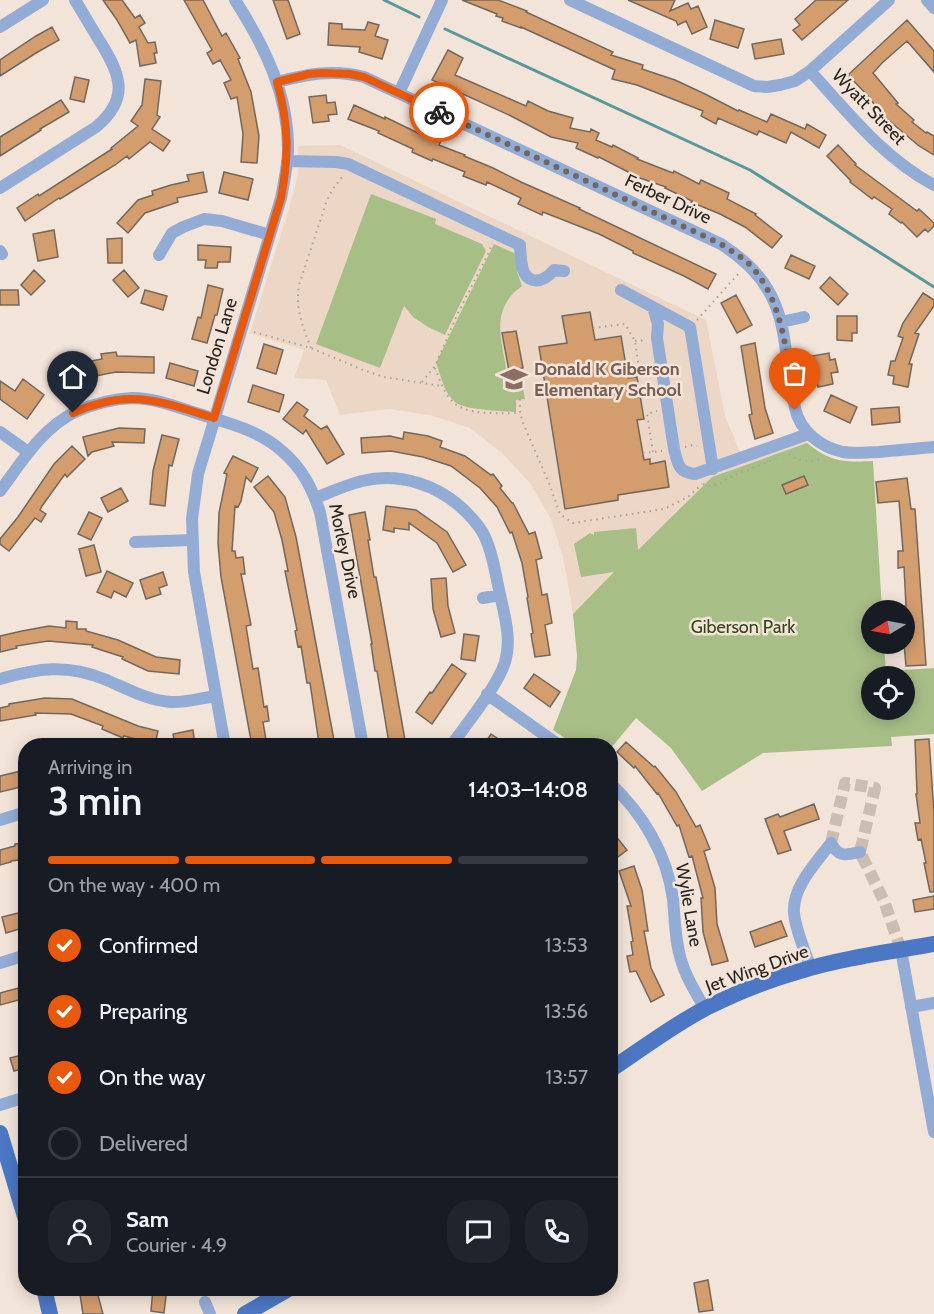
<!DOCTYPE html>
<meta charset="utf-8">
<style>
body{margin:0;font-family:Cabin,sans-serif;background:#20242c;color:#f1f3f6;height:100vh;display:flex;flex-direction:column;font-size:22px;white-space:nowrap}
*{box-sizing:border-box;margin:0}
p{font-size:20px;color:#9ea1a6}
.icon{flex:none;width:33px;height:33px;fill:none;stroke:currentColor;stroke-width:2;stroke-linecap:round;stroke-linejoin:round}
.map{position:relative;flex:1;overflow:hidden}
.panel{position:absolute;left:18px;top:738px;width:600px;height:558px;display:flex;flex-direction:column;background:#171b24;border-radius:24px;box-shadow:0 3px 15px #0003}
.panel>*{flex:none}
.needle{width:39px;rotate:260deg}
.buttons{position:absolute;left:861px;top:600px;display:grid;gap:12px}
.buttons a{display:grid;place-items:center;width:54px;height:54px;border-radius:50%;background:#171b24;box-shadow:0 3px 15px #0003;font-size:30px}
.pin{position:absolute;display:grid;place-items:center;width:51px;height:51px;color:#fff;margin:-62px -26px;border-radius:50% 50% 50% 0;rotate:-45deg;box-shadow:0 0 6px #0007}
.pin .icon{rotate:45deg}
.courier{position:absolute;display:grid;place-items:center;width:60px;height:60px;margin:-30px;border:4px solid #ea580c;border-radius:50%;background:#fff;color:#222;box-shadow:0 2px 8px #0007}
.headline em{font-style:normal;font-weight:600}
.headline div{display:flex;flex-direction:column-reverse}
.headline{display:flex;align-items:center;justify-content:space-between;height:102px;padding:0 30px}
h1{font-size:39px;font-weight:600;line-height:45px}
.bar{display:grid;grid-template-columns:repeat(4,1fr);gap:9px 6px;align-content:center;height:72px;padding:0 30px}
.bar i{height:8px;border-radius:4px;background:#363941}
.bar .selected{background:#ea580c}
.bar p{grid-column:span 4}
.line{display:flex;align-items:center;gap:15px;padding:0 30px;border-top:2px solid #363941}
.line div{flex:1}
.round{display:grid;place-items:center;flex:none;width:63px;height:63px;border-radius:24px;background:#20242c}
ol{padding:0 30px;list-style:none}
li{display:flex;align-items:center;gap:18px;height:66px}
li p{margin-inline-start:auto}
li .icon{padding:6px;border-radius:50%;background:#ea580c;color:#fff;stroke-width:4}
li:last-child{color:#9ea1a6}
li i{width:33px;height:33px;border:3px solid #363941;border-radius:50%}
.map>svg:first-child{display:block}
.built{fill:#ecd7c6}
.green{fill:#a8be87;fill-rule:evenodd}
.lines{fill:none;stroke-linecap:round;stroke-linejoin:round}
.stream{stroke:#57999a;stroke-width:3}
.building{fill:#d49d6d;stroke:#73675c;stroke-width:1.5}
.minor-tunnel{stroke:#cabdb3;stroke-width:12;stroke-dasharray:12 6;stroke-linecap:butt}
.path{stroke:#aca198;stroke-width:2;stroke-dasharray:1.5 4.5;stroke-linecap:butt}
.minor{stroke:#93acd6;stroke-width:12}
.major{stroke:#4b77c4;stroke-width:16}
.done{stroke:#6f6760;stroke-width:6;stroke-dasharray:0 10.8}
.route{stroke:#ea580c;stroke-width:8}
.labels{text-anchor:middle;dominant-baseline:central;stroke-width:5;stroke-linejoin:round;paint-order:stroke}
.street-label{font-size:18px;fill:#28231f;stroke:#f2e4d8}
.education-label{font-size:18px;font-weight:bold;fill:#785e54;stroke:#f2e4d8;text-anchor:start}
.park-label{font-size:18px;fill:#344415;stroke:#f2e4d8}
</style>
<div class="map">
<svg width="934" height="1314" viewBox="0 0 934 1314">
<rect width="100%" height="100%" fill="#f2e4d8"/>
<path class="built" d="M340,145L706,320L725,416L740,452L792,435L797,431L807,443L712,477L573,614L563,557L551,519L530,483L502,453L470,428L433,416L390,409L340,415L326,380L294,378L304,350L250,333L293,195L298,173V146Z"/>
<path class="green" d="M371,194L436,219L435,224L482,244L486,251L445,335L428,327L413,317L404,306L380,368L316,344Z
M494,244L514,253L517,261V272L522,286C489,310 502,339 507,374L520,372L525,399L516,400V412C502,411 464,410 455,402C444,393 441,376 436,363Z
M807,443C832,463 844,462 873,461L882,610H872V644H884L886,671L934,668V734L891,737L892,746L763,753L702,791L671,748L636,718L611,748L610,746L575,745L553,730L576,670L577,656L573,614L614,572L581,577L574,544L590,533L594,535V532L636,528L638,550L712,477ZM872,676H904V710H872Z"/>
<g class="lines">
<path class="stream" d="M384,0L419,17
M445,29L750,170L934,287"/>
</g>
<path class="building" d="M103,0H122L135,18L140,15L145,23L139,27L148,43L155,42L157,53H154L156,63L140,66L136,40L130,43L117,20Z
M184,0H203L222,36L226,33L240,58L238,59L251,92L259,136L257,163L241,162L243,134L237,97L231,99L224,83L231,80L220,60L213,64L207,53L212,50Z
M273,0H288L300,34L287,39Z
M462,0H498L527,11L526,12L613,52L611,55L643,65L642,69L675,80L705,94L738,111L739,110L767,122L771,114L805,129L807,124L826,135L819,148L791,132L786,143L759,131L757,135L718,118L716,124L701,116L703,111L637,85L612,79L615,70L521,27V28L502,21L503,18L496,16L497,14Z
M628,0H675L670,11L688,3L691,9L698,6L707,27L692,34L686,21L678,25L676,21Z
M816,0H848L802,40L793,30L800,25L795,19Z
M715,20L744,29L738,48L710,39Z
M907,20L934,51V72L907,41L882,63L873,73L898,103L896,104L914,120L912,122L926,133L927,132L934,136V155L919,146L886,118L868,97H869L848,75Z
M368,22L379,25L375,36L388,40L382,59L359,52L360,47L328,45L329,23L342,24V29L365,30Z
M52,27L59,40L36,53L0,76V60L36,36Z
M781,39L784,54L755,59L752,44Z
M448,50L463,58L455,75L526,106L528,101L548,111L573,118L570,128L590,132L591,129L599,133L596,140L612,147L613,145L638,158L637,159L673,173L674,171L699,184L701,180L729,193L727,199L756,214L755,215L782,236L772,248L745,227L720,214L691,202L692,201L665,188L666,187L640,178L599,157L598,158L576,148L578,143L551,137L511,116L432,80Z
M75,77L89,80L84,102L70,99Z
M145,79L161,81L157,115L160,117L152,129L170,141L163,151L150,142L129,159L127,156L115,165L60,199L59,198L25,221L17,208L38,194L39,196L112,149L111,148L138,126L131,121L142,105Z
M326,95L327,103L335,102L337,114L328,115L329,121L313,123L309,97Z
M61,100L69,112L40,129L41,130L0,156V137Z
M354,105L385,119V117L420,134L421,132L441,141L439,145L465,155L464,156L493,168L521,182L580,208L579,209L716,274L708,289L684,276L633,253V251L599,234L543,212L542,215L518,204L521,198L487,182L486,185L463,176L465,172L433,159L432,161L412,152L413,149L378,133L379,131L348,119Z
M838,145L856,164L855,165L917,211L919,209L934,223V226L928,232L925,229L917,237L902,222L901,223L889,214L892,209L874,197L872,199L850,182L851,181L827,156Z
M203,172L207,192L177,198L178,202L145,213L128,233L117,223L138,200L153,195L152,191L171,185L189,181L187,175Z
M224,172L253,179L248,200L219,193Z
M54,230L58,257L38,261L33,234Z
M122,238V263H108L107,239Z
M198,245L231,247L230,262H218L217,268H205L206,260H198Z
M791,255L815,266L809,279L785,268Z
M34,270L45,281L31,295L21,285Z
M124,270L139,288L128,297L113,280Z
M830,277L848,294L838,305L820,288Z
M208,285L223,289L217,315H215L207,343L192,339L198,317L201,318Z
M0,290H18L19,305H0Z
M145,290L167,296L163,310L141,303Z
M923,293L934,300V306L915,333L919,334L909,364H912L908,387L893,384L894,376L888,375L891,361H895L903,338L898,336L903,323Z
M736,295L752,325L737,333L721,303Z
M590,312L595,340L621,336L628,378L637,377L644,419L637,420L644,460L650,459V464L665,461L669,487L618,495V500L565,509L539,347L567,343L562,316Z
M837,316H857V333H852V341L837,340Z
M516,331L523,368L509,371L502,333Z
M755,343L765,408L773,433L755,439L749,415L752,414L741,346Z
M264,344L283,350L276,374L257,368Z
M116,352L117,356L154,357V373L116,372L90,377L63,390L54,372L80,360L81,363L102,359L101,354Z
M829,353L830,360L835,359L838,372L831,373L833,384L818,387L812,356Z
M170,363L198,371L194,386L166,378Z
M23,379L44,395L27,419L0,399V381L15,391Z
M253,385L284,395L279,412L248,402Z
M831,395L857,407L850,423L824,411Z
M297,402L308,410L304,416L321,429L327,426L344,454L327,464L306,430L303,434L283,419Z
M899,407L900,422L872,425L871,409Z
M119,428L145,429L144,443L112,442L114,446L92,452L88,456L83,437Z
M404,432L428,436L442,441L440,447L465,456L491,475L493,474L502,486L500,488L512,503H513L529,534L535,532L542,558L536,560L542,595L547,594L552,623L545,625L550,655L535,657L531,634L533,633L527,598L528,597L522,563L512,532L510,533L497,507L480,488L451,466L423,457L391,451L362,453L361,438L390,436L403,439Z
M162,435L179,439L172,466L169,465L165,506L150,504L153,471Z
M72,446L85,459L67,477L65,474L42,506L40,510L46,514L41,522L35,518L9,551L0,544V539L18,517L54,464Z
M233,456L258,468L251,482L246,477L241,501L238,507L235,506L232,551H235L236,558L243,557L245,574H241L251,625L246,626L253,669L258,668L264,707L267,706L269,721L263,722L267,746H252L221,577L218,543L219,513L227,474L224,473Z
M268,476L285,497L296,537L334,740L319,743L310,683H307L301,646L298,647L295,631L297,630L285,571H288L282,540L274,512L254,487Z
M804,476L808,485L786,494L782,485Z
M907,478L911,509H915L926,665L906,666L904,644V640H906L904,606H906L904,567L898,568V551H903L899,501L878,503L876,482Z
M121,488L128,501L108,512L101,498Z
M386,506L416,510L447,532L466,565L453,572L437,543L409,523V530L394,528V532L383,530Z
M89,512L102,518L91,540L78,534Z
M365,512L370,540H368L374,577H376L382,610L405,740L389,743L377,671H375L371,644H372L349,515Z
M94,545L101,572L86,576L79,549Z
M107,571L133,583L126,597L114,591L111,598L97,592Z
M163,572L167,585L159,588L161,594L146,599L140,580Z
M446,578L448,606L455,633L441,637L433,609L431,579Z
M66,621L77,622V629H86V631L118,640L156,657L180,660L179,674L148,671L122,659L123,657L92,647L93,645L48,641L16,646L17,648L0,652V636L22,631L49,626L66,628Z
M464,634L479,636L475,661L461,659Z
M452,664L466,674L432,724L416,712L430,692L432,693Z
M534,674L560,692L550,707L524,688Z
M45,698L72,699L138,726L158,731L155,744L124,736L123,738L102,729L103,726L71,714L35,713L36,715L0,721V708L9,706V704Z
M193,730L195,746H175L173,734Z
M491,734L509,746H483Z
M929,739L934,813V892H930L924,863H926L921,839L918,840L915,823H920L916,794H917L915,740Z
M626,742L654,767L655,766L676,792L696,827L700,825L710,849L704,851L715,888L717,924L728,961L712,965L703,932L701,898H703L692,856L689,857L679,825L677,826L658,793L657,794L635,766L634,768L617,752Z
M21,771L25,786L0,792V776Z
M814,804L819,819L784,831L791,850L778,854L765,819L778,814L780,817Z
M610,829L627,850L610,863Z
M26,843V859L11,861V862L0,865V850L15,846V844Z
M634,866L642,890L648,931H644L651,968L664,995L651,1002L636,971L630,972L627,956L633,955L631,942L633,941L627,906H631L619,871Z
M934,896V909L915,912L913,900Z
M26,911V927L6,933L2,917Z
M781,921L787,936L755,947L750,932Z
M26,986V998L0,1005V993Z
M26,1054V1068L14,1071L10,1058Z
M708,1280L713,1310L699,1312L694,1283Z
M79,1288H96L103,1314H83Z
M153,1288H167L164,1313L151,1311Z"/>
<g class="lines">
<path class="minor-tunnel" d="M831,843L845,783L875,788L860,852L884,901L901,950"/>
<path class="path" d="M697,320L739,273
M593,328L625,324L635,341L640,376L651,375V376
M254,332L311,348L363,370L384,377L442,386
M635,341L646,340
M311,348C303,327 295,308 299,285L327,200L333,189L344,174
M435,368C440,381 446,400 460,407C476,415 502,413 520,413
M422,382L435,366L458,313L490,250L492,243
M520,399V413L523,423L549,483L560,514L573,523L664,509L688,497L702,484
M685,447L693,445L697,446
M653,452L647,414L657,411
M643,453L662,451
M789,454C798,462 809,462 820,459
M703,484L708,486L719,484L732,476L778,458"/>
<path class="minor" d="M570,0L754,86L767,87L780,85L795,81L810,71L889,0
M927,0L934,8
M0,27L43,0
M810,71C849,113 883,158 934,185
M277,82C308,74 333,69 364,77L721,244C745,260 764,277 775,304C785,328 786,356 790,381C792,390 793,399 795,408C800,431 820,447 843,452C855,454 867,452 879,452C897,450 916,449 934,447
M399,93L442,0
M287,161L336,162L348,164L520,245C521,257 520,277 533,280C542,282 549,276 554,270L564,271
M0,188L96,127C131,98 120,73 99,40C91,27 83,13 75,0
M0,251L2,254
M159,255L172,233L183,227L204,219L222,221L270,235
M621,290L690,327L713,469
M653,307L658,324L657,338L674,449C678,464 678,472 695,474L808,434
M781,322L804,317
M0,432L28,452
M0,491C22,462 41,429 75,412C93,404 112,399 132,398C155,398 177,407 199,414C229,423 258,430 282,451C302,468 312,488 320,512L363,746
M315,498C331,492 346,485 362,481C400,472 439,485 466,512C473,519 481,528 485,537C493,554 495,572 499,590C504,614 512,638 505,662C497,687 467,723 451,746
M135,542L192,540
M483,598L500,595
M0,679C38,668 67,664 104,679C126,688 146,700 170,702C185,703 201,698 216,696
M487,694L560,746
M225,746L194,572L192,519L198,474L281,198C284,183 287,168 288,152C289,95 265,47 235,0
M610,783C643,814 667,854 673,899C675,920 675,943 682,963C687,980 697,994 705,1009
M0,820L26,812
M901,950L934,1132
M0,963L26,955
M811,968C805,951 796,932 794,913C792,887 816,863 831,843C839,858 846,855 860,852
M911,1007L934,1003
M0,1105L26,1097
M205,1302L210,1314"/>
<path class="major" d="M610,1070C642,1049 673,1025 706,1008C736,993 768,980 800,971C843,958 889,952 934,944
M0,1133L26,1220
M44,1288L50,1314
M245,1314L290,1288"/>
</g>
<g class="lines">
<path class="done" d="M439,112L721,244C730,250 740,256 748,263C785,299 787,361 795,410"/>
<path class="route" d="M73,413C129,388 159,401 214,418L281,198C289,155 289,125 277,82L309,74L322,73L350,74L364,77L439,112"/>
</g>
<defs>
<symbol id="school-bare" viewBox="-9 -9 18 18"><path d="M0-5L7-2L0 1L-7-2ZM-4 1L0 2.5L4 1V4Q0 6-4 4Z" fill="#8d6e63" stroke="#f2e4d8" stroke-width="2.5" paint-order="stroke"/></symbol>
</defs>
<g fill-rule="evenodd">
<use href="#school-bare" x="495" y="360" width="38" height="38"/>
</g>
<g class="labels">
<g class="street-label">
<text transform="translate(869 107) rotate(46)">Wyatt Street</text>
<text transform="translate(668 199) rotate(25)">Ferber Drive</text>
<text transform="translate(217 346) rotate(-73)">London Lane</text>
<text transform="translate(345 551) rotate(78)">Morley Drive</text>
<text transform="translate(689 905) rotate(80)">Wylie Lane</text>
<text transform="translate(757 969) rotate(-20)">Jet Wing Drive</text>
</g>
<g class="education-label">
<text x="534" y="369">Donald K Giberson<tspan x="534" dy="21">Elementary School</tspan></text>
</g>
<g class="park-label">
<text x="743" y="627">Giberson Park</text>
</g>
</g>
</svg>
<div class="buttons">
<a><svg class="needle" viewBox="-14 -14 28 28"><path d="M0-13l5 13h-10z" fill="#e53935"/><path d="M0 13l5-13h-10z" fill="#9ea1a6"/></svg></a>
<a><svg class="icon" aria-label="locate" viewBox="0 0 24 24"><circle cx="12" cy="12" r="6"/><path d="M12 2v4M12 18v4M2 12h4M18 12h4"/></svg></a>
</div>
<div class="pin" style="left:795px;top:410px;background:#ea580c"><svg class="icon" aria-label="bag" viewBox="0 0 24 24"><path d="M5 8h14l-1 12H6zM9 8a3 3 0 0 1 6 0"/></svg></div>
<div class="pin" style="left:73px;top:413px;background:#1f2937"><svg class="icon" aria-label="home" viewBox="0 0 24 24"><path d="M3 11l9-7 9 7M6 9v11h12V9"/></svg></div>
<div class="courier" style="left:439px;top:112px"><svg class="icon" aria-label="bike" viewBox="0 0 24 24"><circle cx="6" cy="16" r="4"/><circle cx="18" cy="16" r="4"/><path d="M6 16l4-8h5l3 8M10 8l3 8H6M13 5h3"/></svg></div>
<section class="panel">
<div class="headline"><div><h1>3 min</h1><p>Arriving in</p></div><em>14:03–14:08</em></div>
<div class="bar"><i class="selected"></i><i class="selected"></i><i class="selected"></i><i></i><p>On the way · 400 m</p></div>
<ol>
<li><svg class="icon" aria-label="check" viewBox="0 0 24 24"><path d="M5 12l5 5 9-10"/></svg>Confirmed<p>13:53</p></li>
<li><svg class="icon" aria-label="check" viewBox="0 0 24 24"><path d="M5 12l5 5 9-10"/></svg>Preparing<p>13:56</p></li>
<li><svg class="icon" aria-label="check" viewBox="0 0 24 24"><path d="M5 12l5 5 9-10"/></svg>On the way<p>13:57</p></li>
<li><i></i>Delivered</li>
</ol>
<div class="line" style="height:108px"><a class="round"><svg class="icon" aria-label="person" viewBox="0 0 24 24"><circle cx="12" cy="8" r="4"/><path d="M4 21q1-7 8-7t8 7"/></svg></a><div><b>Sam</b><p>Courier · 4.9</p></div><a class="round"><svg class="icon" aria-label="chat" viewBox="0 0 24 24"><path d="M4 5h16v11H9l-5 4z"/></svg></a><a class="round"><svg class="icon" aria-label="phone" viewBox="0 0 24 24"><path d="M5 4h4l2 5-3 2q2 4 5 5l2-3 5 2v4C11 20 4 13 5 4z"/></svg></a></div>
</section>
</div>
